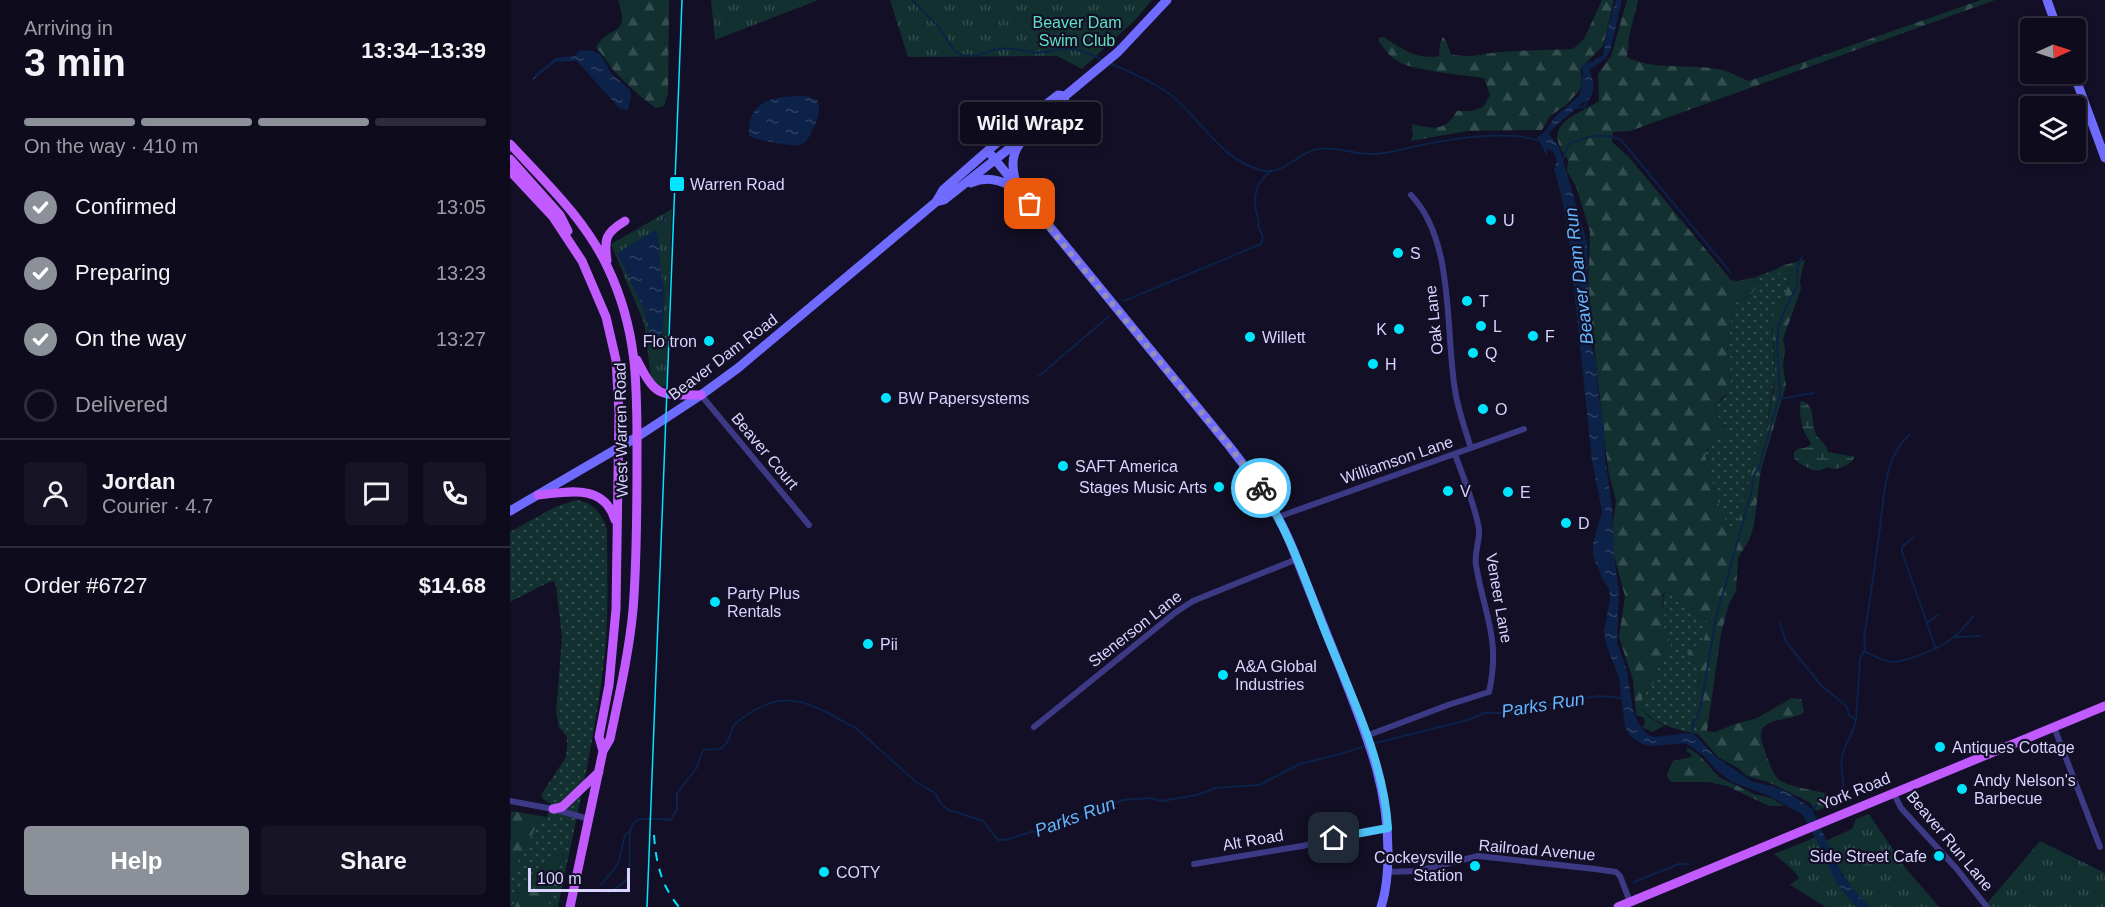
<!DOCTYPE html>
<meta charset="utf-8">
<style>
body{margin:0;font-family:Arial,sans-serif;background:#171425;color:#f1f3f6;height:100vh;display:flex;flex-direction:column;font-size:22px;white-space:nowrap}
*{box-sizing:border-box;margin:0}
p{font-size:20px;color:#9b9ba3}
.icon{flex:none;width:33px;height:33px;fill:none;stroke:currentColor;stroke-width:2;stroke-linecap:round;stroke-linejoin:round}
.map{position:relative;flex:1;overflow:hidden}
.panel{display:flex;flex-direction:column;background:#0e0b1c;width:510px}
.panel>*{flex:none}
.needle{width:39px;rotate:87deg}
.controls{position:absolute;left:1510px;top:18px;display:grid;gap:12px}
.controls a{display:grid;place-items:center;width:66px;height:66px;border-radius:6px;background:#0e0b1c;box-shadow:0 3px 9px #0003,0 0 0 2px #2e2b3b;font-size:30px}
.scale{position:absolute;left:18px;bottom:15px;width:102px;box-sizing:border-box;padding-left:6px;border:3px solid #d9d4ff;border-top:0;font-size:16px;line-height:21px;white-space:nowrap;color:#d9d4ff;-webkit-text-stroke:4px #130f26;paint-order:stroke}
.pin{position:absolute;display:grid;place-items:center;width:51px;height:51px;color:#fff;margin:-26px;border-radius:12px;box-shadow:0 3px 9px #0006}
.courier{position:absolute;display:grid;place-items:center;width:60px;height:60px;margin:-30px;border:4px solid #4fc3f7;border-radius:50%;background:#fff;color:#222;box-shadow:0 2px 8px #0007}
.bubble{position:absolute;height:42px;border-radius:6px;background:#0e0b1c;box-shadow:0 3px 9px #0003,0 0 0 2px #2e2b3b;font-size:20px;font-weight:600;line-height:42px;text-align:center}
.summary em{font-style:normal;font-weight:600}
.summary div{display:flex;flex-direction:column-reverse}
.summary{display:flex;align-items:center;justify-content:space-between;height:102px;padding:0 24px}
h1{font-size:39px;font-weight:600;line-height:45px}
.bar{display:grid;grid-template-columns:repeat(4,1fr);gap:9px 6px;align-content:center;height:72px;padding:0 24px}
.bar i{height:8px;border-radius:4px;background:#2e2b3b}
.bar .active{background:#8c9099}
.bar p{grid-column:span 4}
.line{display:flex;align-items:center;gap:15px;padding:0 24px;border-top:2px solid #2e2b3b}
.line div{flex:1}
.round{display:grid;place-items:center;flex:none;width:63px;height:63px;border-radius:6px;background:#171425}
ol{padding:0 24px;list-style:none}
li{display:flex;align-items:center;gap:18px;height:66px}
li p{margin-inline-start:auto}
li .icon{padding:6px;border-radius:50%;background:#8c9099;color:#fff;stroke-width:4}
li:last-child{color:#9b9ba3}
li i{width:33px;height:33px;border:3px solid #2e2b3b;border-radius:50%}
.cta{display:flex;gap:12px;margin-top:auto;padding:12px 24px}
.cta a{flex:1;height:69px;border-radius:6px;background:#8c9099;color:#fff;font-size:24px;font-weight:600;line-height:69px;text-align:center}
.cta a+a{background:#171425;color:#f1f3f6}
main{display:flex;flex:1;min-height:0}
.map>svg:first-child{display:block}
.grass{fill:url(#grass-dots)}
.forest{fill:url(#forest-firs)}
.wetland{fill:url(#wetland-marsh)}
.park{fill:url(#park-tufts)}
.water{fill:url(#water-ripples)}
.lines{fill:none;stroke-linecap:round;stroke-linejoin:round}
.stream{stroke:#0c2248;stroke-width:2}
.street{stroke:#3d3a85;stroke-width:6}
.secondary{stroke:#6f6bff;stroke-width:9}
.primary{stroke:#c25bff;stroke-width:9}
.tram{stroke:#00e5ff;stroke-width:1.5}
.rail{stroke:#00e5ff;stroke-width:2;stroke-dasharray:9 8;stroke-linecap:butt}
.done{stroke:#948fb3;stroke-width:6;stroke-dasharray:0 10.8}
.route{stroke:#4fc3f7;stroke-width:8}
.poi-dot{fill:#00e5ff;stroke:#130f26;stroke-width:2}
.labels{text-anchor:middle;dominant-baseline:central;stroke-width:4.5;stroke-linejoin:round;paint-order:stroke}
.park-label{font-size:16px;fill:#5fe0c0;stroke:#130f26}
.poi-label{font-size:16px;fill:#d9d4ff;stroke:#130f26;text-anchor:start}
.street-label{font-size:16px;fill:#d9d4ff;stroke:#130f26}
.water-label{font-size:18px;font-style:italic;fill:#62b6ff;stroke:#130f26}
</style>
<main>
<section class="panel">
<div class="summary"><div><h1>3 min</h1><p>Arriving in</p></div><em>13:34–13:39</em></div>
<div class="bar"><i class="active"></i><i class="active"></i><i class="active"></i><i></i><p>On the way · 410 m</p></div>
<ol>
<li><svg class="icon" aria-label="check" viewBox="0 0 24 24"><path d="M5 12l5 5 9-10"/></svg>Confirmed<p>13:05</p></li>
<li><svg class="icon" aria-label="check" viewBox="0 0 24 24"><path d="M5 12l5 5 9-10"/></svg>Preparing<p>13:23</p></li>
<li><svg class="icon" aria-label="check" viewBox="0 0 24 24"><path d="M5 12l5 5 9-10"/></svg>On the way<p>13:27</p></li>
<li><i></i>Delivered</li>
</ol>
<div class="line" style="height:108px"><a class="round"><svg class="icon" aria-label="person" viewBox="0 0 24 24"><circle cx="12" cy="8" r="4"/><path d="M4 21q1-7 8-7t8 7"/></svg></a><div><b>Jordan</b><p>Courier · 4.7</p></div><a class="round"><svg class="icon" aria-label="chat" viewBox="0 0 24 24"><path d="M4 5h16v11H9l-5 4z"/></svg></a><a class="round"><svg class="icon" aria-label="phone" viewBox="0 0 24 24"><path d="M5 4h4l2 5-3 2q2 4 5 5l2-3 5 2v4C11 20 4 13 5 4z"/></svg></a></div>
<div class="line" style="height:78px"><div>Order #6727</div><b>$14.68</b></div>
<div class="cta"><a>Help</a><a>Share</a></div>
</section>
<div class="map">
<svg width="1595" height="907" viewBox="0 0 1595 907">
<defs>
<pattern id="grass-dots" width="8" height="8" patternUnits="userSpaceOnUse" patternTransform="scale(1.5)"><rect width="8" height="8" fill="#12302f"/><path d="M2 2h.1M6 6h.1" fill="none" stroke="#344d4e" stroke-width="1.8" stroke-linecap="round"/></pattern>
<pattern id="forest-firs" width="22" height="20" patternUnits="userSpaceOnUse" patternTransform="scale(1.5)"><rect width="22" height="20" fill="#12302f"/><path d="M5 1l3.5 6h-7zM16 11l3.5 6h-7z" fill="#344d4e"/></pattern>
<pattern id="wetland-marsh" width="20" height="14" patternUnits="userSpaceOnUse" patternTransform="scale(1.5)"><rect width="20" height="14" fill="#12302f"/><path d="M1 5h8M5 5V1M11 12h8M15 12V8" fill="none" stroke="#344d4e"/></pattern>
<pattern id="park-tufts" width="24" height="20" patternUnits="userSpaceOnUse" patternTransform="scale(1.5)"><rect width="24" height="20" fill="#12302f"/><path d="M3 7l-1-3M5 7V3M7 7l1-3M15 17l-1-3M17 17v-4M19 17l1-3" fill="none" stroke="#344d4e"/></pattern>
<pattern id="water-ripples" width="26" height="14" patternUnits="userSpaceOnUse" patternTransform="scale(1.5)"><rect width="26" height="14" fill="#0c2248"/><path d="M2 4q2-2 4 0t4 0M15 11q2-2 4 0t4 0" fill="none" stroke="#2f4163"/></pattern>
</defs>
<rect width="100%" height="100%" fill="#130f26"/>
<path class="grass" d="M1281,269L1274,299L1264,314L1262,329L1265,375L1256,431L1246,452L1238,489L1230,508V517L1223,528L1218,529L1208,502L1195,455L1203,441L1205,432L1217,427L1211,423L1205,409L1207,404L1215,397L1221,379L1219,371L1222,360L1217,353L1223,307L1228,300C1242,299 1245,291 1248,278L1245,277L1262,271L1265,274Z
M66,500C82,502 92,513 97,529C97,569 99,611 95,652C86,737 65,823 48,907H38L40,893L54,852L38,860L9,893L3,907H0V876L28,822L37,817L40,804L32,798L31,795L56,757L57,746V737L49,727L46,712L52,637L46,586L44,581L37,583L0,602V532L43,508Z
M1158,589L1166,601L1180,607L1187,616L1194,618L1199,623L1192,645L1177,650L1178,655L1187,661L1191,668L1187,690L1190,715L1188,734C1165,729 1148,726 1132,709V697L1143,684L1146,670L1161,653C1161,643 1155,635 1153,625C1152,621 1155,615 1154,611C1153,602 1151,596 1158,589Z"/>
<path class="forest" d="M108,0H159L158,93L154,106L146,108C131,98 118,85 105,72C98,65 94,55 86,48C96,24 122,39 108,0Z
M1092,0H1104L1093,46L1071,68V85L1069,91L1056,105L1040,116L1032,130L957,131L901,141L903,134L902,124C924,129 935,132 947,111H962L973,107L980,95L974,78C953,75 906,71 889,62C880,57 875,50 869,42L870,37H874C892,49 906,60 929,56L930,43L933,37L936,41L941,54C959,59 974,53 992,52C1016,50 1040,50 1063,49L1074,39Z
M1117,0H1128L1119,37L1117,57C1139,70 1182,64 1207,69C1218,70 1228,77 1239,81L1471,0H1485L1120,131L1103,132L1102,142L1118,156L1221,280C1231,284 1239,275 1249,278C1245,291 1241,299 1228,300L1223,307L1217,353L1222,360C1219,370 1222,379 1219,389C1216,396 1211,398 1207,404C1201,414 1218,429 1223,437H1210L1205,433L1204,443L1197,449L1195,455L1208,502L1219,529L1223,528L1230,517V508L1238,489L1246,452L1256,431L1264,389L1265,365L1262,321L1264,314L1274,299L1281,270L1265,274L1262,271L1274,265L1295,260L1290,280L1291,289L1273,339L1275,349L1273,366L1276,385L1251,470L1244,525L1239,540L1228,558L1226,591L1219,604L1211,634L1197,731L1205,732L1222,725L1247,718L1282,698L1291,699L1294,712C1282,721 1265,717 1255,726C1248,732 1251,740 1254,748C1257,758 1261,769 1267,778C1274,787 1307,790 1320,795L1324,804L1306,811L1300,803L1291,798L1258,782L1237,776L1228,768L1208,757L1188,734L1190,715C1175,694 1205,674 1178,655L1177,650L1192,645L1199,623L1194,618L1187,616L1180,607L1166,601L1158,589L1153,594L1152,605L1155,612L1153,624L1161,645V653L1146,670L1143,684L1132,697V709L1139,717L1154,726L1142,732L1132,727L1135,724L1134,718L1126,715L1123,680L1109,637L1115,596L1104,556L1100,545L1106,501L1099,475L1095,445L1078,289L1080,232L1066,186L1057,171L1058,160C1031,125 1061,118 1089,101L1088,74L1101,56Z
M1177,747L1189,755L1209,777L1244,794L1261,798L1274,806H1259L1217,786L1198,782H1162L1158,779L1157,774L1163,761L1181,757L1182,755L1177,751Z
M1,811L37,817L28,823L0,876Z
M54,852L40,893L38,907H3L9,893L38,860Z"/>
<path class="wetland" d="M1292,401C1307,406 1300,424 1307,436C1311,442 1317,444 1318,452L1345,457C1340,465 1327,472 1318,467L1309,471C1299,469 1291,466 1284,458V452L1288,449L1298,447L1301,443C1291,430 1290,419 1290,402Z"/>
<path class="park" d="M201,0H308L205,40Z
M380,0H642L625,20L572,69L547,56L398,57Z
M162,209L156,386L149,387L141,378L134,323L101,244Z
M1359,814L1394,866L1429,907H1316L1280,885L1289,878L1283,870L1264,854L1306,837L1311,843L1342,829L1346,819Z
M1530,841L1595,873V907H1474Z"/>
<path class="water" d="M1106,0H1112L1100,51L1095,59L1079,70C1084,81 1086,91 1078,101L1072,103L1038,133L1049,147L1077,242L1079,319L1081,344L1086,361L1088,389L1094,427L1095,458L1102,506L1104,557L1109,592L1107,642L1117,671L1123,710L1128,723L1138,735L1146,737L1177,733L1185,735L1205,756L1231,774L1243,782L1262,786L1279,793L1302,809C1318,842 1332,884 1361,907H1346L1326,883L1310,847L1292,814L1259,796L1222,782L1205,769L1195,757L1176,743L1142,746L1132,744L1121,737L1115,727L1109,678L1096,644L1094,631L1100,599L1099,589L1092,578L1083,556V543L1092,512L1082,461L1059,240L1052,198L1044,169C1049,160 1047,152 1037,149V156L1027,137L1034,133L1045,117L1070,95L1073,72L1071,65L1084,61L1093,55L1097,30Z
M71,50L83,51L91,55L101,73L120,90L121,96L118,110L110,109L67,61L45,62L23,80L24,76L45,58L64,56Z
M297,96L307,100C311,108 309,114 306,122C303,129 298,143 290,145C281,147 252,140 243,138L239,135C237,98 267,96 297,96Z
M145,230L148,236L151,273L155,293L152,347L146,350L142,348L137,321L132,305L107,253Z"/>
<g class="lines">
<path class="stream" d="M402,0L428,26L443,49L451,55L466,56L483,50L498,48L527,53L559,48L575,52L595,61
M600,63C619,72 640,80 657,92C690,116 711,163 755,171C773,174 788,154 804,150C823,145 844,155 863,154C880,154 896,148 912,145C944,138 998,130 1030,141
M1066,108L1074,107C1082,98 1070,89 1072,78
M1052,162L1058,145C1074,136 1094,132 1111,140L1221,273
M150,224L156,216
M614,301L751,244L753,237L748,226L749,222C742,201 743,185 761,171
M529,376L598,317
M1269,399L1304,393
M1403,538L1392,547V552L1426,649
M1270,623L1276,642L1311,685L1337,707L1339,715L1346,720
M1417,623L1429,614
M1446,637L1470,636
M1353,651C1362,654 1375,663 1384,662C1388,662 1394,660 1398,659C1425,651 1447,640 1463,616
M1182,737L1183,724L1190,709L1193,694L1206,618L1242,490L1244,475L1249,467L1270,394L1267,341L1269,325L1274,311L1286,288L1288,282L1287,268L1292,257
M861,744L958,720L974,713H1008L1050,702L1089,696L1113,698
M1332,796C1336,782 1329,769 1332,757C1334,744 1344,733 1346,720L1350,659L1355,649L1354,638C1360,601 1365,565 1370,528C1374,496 1374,457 1400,434
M1300,810L1307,805
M1124,882L1169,864H1178
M91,885L108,864L115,835L120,831
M98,893C105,889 112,885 117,879C125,866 112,826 128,820C137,817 151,820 161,820L167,809V793L186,769L193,750C199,748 206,751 211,748C222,743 218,729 227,722C262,695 284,694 322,715C330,719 337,725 346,728L406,782L425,793L432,805L439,810L473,821L488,840H495L521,832L540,829L613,800L641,798L652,801L687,795L706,788L749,785L790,764L830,754L856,746"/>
<path class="street" d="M901,195C945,241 935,330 945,390C948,410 955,429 961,448
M191,395L299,525
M768,517L1014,429
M524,727L666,612L683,601L787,559
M1544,727L1590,847
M856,736L938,705L979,692C991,639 974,614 966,565C964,553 970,541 969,529C965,505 953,477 945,454
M1383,792L1391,808L1446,868L1477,907
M0,801L43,809L79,819
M684,864L792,846L878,828
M877,872L907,871L968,856L1085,869L1106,872L1110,876L1120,902"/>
<path class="secondary" d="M1537,0L1547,28
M1564,74L1595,158
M478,151L720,447C744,478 767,510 782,547C799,590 816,632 833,675C857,737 878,785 878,852C878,871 877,889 871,907
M461,183C477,176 489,180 504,187
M506,184C503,171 500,157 509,145
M426,202L434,200L553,106L555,96
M0,511L127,437L191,395L228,368L426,202L433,190L490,140L548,95L555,96L608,52L657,0"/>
<path class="primary" d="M0,144C36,183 75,219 98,268C129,334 127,389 127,460C127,509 127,560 123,610C119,653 109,696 100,739L93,751L60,907
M0,159L50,215L58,231
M0,171L43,217L72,261L96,317L106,360L109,413L106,609L99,685L89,737L93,751
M97,261C94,239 95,233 115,221
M127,360C146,398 150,395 191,395
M28,495C58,492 94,483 105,520
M43,809L52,807L89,772
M1108,907L1595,706"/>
<path class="tram" d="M137,907L172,0"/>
<path class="rail" d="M144,835C146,863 151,885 169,907"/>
</g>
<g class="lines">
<path class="done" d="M520,204L720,447L751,488"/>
<path class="route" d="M751,488C780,533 796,582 815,631C840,693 874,760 878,828L824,838"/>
</g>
<g class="poi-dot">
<rect x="159" y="176" width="16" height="16" rx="3"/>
<circle cx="981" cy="220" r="6"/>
<circle cx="888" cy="253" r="6"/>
<circle cx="957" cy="301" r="6"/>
<circle cx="971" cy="326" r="6"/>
<circle cx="889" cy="329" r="6"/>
<circle cx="1023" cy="336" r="6"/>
<circle cx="740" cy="337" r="6"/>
<circle cx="199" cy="341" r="6"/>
<circle cx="963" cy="353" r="6"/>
<circle cx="863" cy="364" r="6"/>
<circle cx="376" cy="398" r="6"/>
<circle cx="973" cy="409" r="6"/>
<circle cx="553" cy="466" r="6"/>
<circle cx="709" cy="487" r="6"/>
<circle cx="938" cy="491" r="6"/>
<circle cx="998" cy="492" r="6"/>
<circle cx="1056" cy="523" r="6"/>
<circle cx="205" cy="602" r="6"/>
<circle cx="358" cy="644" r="6"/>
<circle cx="713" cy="675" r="6"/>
<circle cx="1430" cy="747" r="6"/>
<circle cx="1452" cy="789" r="6"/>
<circle cx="1429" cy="856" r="6"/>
<circle cx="965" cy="866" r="6"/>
<circle cx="314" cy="872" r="6"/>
</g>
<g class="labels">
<g class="park-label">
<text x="567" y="22">Beaver Dam<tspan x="567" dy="18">Swim Club</tspan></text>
</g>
<g class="poi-label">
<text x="180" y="184">Warren Road</text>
<text x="993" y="220">U</text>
<text x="900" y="253">S</text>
<text x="969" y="301">T</text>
<text x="983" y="326">L</text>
<text x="877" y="329" text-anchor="end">K</text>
<text x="1035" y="336">F</text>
<text x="752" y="337">Willett</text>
<text x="187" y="341" text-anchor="end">Flo tron</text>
<text x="975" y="353">Q</text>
<text x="875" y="364">H</text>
<text x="388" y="398">BW Papersystems</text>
<text x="985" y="409">O</text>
<text x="565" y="466">SAFT America</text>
<text x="697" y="487" text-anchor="end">Stages Music Arts</text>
<text x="950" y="491">V</text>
<text x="1010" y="492">E</text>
<text x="1068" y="523">D</text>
<text x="217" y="593">Party Plus<tspan x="217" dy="18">Rentals</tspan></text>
<text x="370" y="644">Pii</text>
<text x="725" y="666">A&amp;A Global<tspan x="725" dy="18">Industries</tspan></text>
<text x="1442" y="747">Antiques Cottage</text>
<text x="1464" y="780">Andy Nelson's<tspan x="1464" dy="18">Barbecue</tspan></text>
<text x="1417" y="856" text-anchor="end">Side Street Cafe</text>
<text x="953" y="857" text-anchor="end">Cockeysville<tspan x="953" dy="18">Station</tspan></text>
<text x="326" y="872">COTY</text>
</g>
<g class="street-label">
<text transform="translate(924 320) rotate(-96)">Oak Lane</text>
<text transform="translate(213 357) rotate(-37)">Beaver Dam Road</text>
<text transform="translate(111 430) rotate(-91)">West Warren Road</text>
<text transform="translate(255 451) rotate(50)">Beaver Court</text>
<text transform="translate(887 460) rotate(-19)">Williamson Lane</text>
<text transform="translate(989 598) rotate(80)">Veneer Lane</text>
<text transform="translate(625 629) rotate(-38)">Stenerson Lane</text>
<text transform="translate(1345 791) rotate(-22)">York Road</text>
<text transform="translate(743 840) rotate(-10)">Alt Road</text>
<text transform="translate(1440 841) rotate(50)">Beaver Run Lane</text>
<text transform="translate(1027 850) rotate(5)">Railroad Avenue</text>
</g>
<g class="water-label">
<text transform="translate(1069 276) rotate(-97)">Beaver Dam Run</text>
<text transform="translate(1033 705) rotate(-9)">Parks Run</text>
<text transform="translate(565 817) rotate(-20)">Parks Run</text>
</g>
</g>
</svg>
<div class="controls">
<a><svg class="needle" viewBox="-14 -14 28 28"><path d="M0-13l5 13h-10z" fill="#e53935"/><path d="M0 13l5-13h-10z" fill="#9b9ba3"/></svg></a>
<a><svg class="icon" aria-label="layers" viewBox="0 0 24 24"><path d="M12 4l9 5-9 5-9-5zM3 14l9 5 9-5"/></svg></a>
</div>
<div class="scale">100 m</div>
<div class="pin" style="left:520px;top:204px;background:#ea580c"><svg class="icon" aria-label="bag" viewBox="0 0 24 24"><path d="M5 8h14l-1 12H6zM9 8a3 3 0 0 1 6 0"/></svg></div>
<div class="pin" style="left:824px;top:838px;background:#1f2937"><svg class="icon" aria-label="home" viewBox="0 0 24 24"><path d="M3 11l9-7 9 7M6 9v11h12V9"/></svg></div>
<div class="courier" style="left:751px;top:488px"><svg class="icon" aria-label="bike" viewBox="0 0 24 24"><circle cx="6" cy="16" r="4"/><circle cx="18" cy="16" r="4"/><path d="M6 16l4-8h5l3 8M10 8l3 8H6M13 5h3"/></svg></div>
<div class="bubble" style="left:450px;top:102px;width:141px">Wild Wrapz</div>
</div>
</main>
